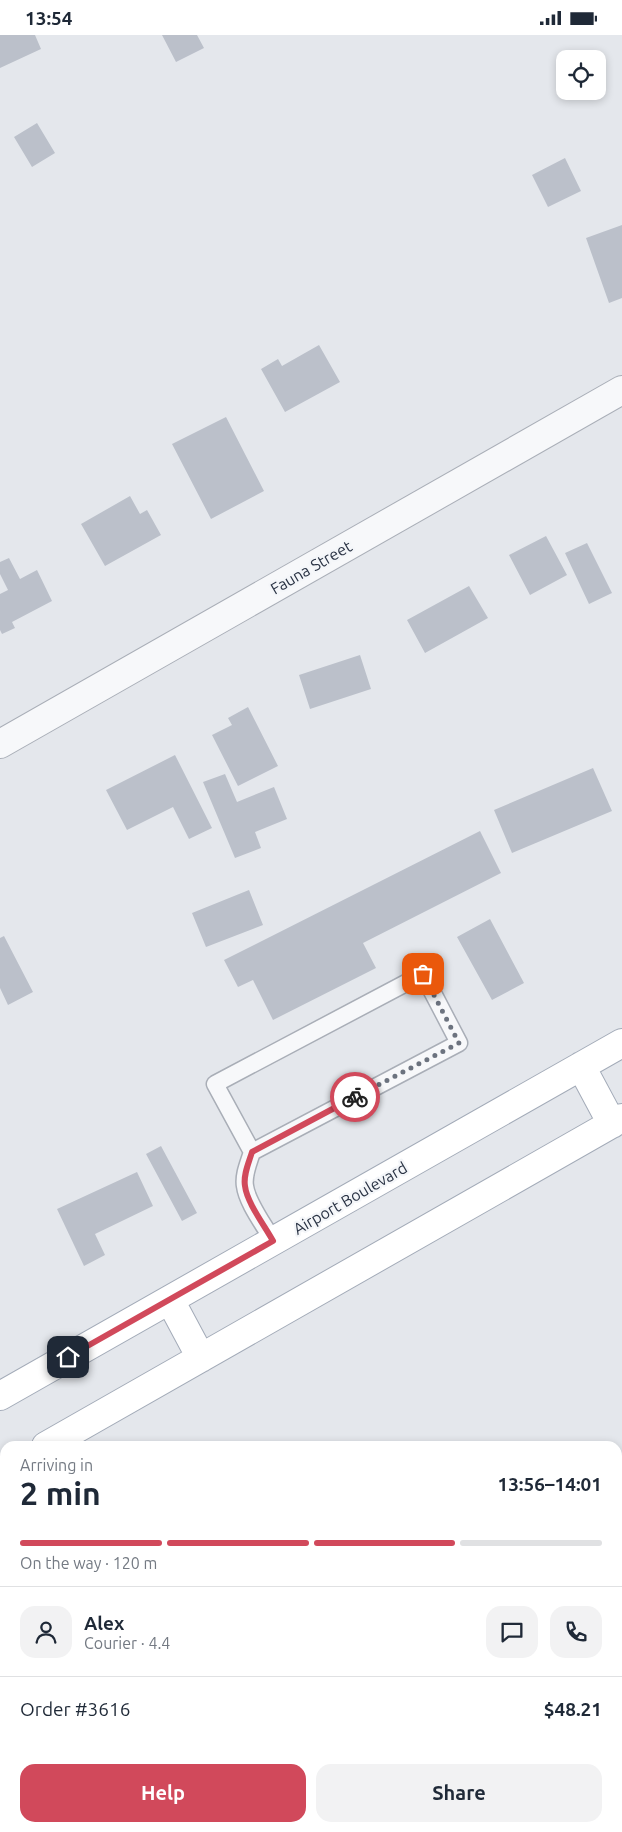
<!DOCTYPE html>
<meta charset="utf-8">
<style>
body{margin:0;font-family:Ubuntu,sans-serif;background:#f2f2f3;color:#1f2937;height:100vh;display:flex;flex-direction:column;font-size:19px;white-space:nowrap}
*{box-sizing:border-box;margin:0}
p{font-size:16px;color:#747a83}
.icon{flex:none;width:28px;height:28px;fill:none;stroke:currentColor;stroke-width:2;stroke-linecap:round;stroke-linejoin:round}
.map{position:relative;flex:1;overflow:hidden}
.sheet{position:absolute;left:0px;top:1406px;width:622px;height:391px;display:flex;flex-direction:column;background:#fff;border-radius:15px 15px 0 0;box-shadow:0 2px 8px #0003}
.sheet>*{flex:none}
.controls{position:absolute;left:556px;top:15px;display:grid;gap:10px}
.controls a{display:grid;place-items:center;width:50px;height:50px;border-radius:10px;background:#fff;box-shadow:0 2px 8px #0003;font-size:25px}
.pin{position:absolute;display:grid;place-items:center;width:42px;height:42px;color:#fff;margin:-21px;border-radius:10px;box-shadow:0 2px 8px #0006}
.courier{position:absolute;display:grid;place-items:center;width:50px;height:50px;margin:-25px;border:4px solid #d1495b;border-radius:50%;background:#fff;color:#222;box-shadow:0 1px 6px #0007}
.head em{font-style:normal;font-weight:600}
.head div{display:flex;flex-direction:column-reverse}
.head{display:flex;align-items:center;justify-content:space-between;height:85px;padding:0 20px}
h1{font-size:32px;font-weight:600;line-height:38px}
.bar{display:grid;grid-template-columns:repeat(4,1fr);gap:8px 5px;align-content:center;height:60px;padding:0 20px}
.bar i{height:6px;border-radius:4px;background:#e0e1e3}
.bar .selected{background:#d1495b}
.bar p{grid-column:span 4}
.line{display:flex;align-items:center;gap:12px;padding:0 20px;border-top:1px solid #e0e1e3}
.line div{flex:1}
.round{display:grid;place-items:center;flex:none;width:52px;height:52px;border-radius:15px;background:#f2f2f3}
.primary-button{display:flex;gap:10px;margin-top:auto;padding:10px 20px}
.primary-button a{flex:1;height:58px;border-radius:15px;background:#d1495b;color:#fff;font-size:20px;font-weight:600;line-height:58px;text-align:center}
.primary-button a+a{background:#f2f2f3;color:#1f2937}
.status{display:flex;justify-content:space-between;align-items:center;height:35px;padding:0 25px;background:#fff;direction:ltr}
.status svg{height:14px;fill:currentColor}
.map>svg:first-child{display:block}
.building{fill:#bbc0ca}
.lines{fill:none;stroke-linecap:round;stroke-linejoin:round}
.service-casing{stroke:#a9aeb7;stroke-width:19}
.minor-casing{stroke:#a9aeb7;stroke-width:30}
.primary-casing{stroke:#a3abb8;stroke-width:30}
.service{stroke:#f7f8fa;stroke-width:16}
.minor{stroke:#f7f8fa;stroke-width:28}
.primary{stroke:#fff;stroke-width:28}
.done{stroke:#6c737f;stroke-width:5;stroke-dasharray:0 9}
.route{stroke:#d1495b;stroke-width:6}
.labels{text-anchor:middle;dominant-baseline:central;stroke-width:4.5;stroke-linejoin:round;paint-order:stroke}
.street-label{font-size:16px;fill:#2b3445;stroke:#f4f6f9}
</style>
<div class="status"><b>13:54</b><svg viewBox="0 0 49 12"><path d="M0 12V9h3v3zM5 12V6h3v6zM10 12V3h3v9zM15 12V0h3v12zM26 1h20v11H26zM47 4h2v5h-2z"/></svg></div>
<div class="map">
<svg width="622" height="1797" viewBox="0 0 622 1797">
<rect width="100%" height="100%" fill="#e4e7ec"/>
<path class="building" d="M0,0H35L41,14L0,33Z
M162,0H197L204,13L176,27Z
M37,88L55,118L32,132L14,102Z
M565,123L581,156L548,172L532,140Z
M622,190V263L609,268L586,203Z
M319,310L340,347L285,377L261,334L278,324L282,331Z
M226,382L264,456L211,484L172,409Z
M130,461L140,479L147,475L161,500L105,531L81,489Z
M546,501L567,540L530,560L509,520Z
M587,508L612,558L589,569L565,518Z
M9,523L20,544L37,535L52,566L12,587L15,593L2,599L0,595V559L8,555L0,539V527Z
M469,551L488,583L425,618L407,585Z
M360,620L371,654L310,674L299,640Z
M248,672L278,731L238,751L212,700L232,690L228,683Z
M175,720L212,793L189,804L173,772L127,795L106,755Z
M593,733L612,776L512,818L494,775Z
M225,739L237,767L274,752L287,784L255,797L261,813L235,823L203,747Z
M480,796L501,838L363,908L376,933L273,985L253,945L238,952L224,925Z
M249,855L263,890L206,912L192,878Z
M490,884L524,948L492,965L457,902Z
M4,901L33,957L8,970L0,953V903Z
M161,1111L197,1178L182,1186L146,1119Z
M137,1137L153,1171L95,1199L105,1220L84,1231L57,1174Z"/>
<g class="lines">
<defs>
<path id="service" d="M252,1117L215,1049L423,939L459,1008L252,1117C249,1127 243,1140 245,1151C247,1168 265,1191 273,1206"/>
<path id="minor" d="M0,709L622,355"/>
<path id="primary" d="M581,1031L612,1089
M170,1265L201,1323
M0,1361L622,1008
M46,1411L622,1083
M0,1437L5,1435"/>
</defs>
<use href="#service" class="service-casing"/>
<use href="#minor" class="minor-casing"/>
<use href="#primary" class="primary-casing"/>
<use href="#service" class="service"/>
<use href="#minor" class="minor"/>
<use href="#primary" class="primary"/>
</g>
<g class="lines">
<path class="done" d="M355,1062L459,1008L423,939"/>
<path class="route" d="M68,1322L273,1206C265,1191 247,1168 245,1151C243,1140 249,1127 252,1117L355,1062"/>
</g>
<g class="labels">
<g class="street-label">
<text transform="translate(311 532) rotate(-30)">Fauna Street</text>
<text transform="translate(350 1163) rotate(-30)">Airport Boulevard</text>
</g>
</g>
</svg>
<div class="controls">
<a><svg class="icon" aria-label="locate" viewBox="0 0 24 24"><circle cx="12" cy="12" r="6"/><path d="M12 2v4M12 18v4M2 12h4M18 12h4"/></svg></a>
</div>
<div class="pin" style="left:423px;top:939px;background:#ea580c"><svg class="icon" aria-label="bag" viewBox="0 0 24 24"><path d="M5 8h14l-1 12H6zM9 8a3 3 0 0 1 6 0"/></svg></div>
<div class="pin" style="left:68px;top:1322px;background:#1f2937"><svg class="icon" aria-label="home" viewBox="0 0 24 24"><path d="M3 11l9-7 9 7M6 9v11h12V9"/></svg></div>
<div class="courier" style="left:355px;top:1062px"><svg class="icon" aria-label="bike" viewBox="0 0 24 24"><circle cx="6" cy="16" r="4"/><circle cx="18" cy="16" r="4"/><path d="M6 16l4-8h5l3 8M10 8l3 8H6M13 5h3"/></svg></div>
<section class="sheet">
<div class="head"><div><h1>2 min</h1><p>Arriving in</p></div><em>13:56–14:01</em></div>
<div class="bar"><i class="selected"></i><i class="selected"></i><i class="selected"></i><i></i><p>On the way · 120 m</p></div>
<div class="line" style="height:90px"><a class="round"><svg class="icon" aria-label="person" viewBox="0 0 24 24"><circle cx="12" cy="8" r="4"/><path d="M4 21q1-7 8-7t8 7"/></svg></a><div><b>Alex</b><p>Courier · 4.4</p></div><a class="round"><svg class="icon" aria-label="chat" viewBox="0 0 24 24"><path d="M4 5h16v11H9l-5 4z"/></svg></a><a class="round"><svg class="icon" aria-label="phone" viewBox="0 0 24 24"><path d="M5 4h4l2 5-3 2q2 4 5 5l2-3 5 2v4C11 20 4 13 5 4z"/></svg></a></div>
<div class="line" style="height:65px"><div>Order #3616</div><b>$48.21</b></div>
<div class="primary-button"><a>Help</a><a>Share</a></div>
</section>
</div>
